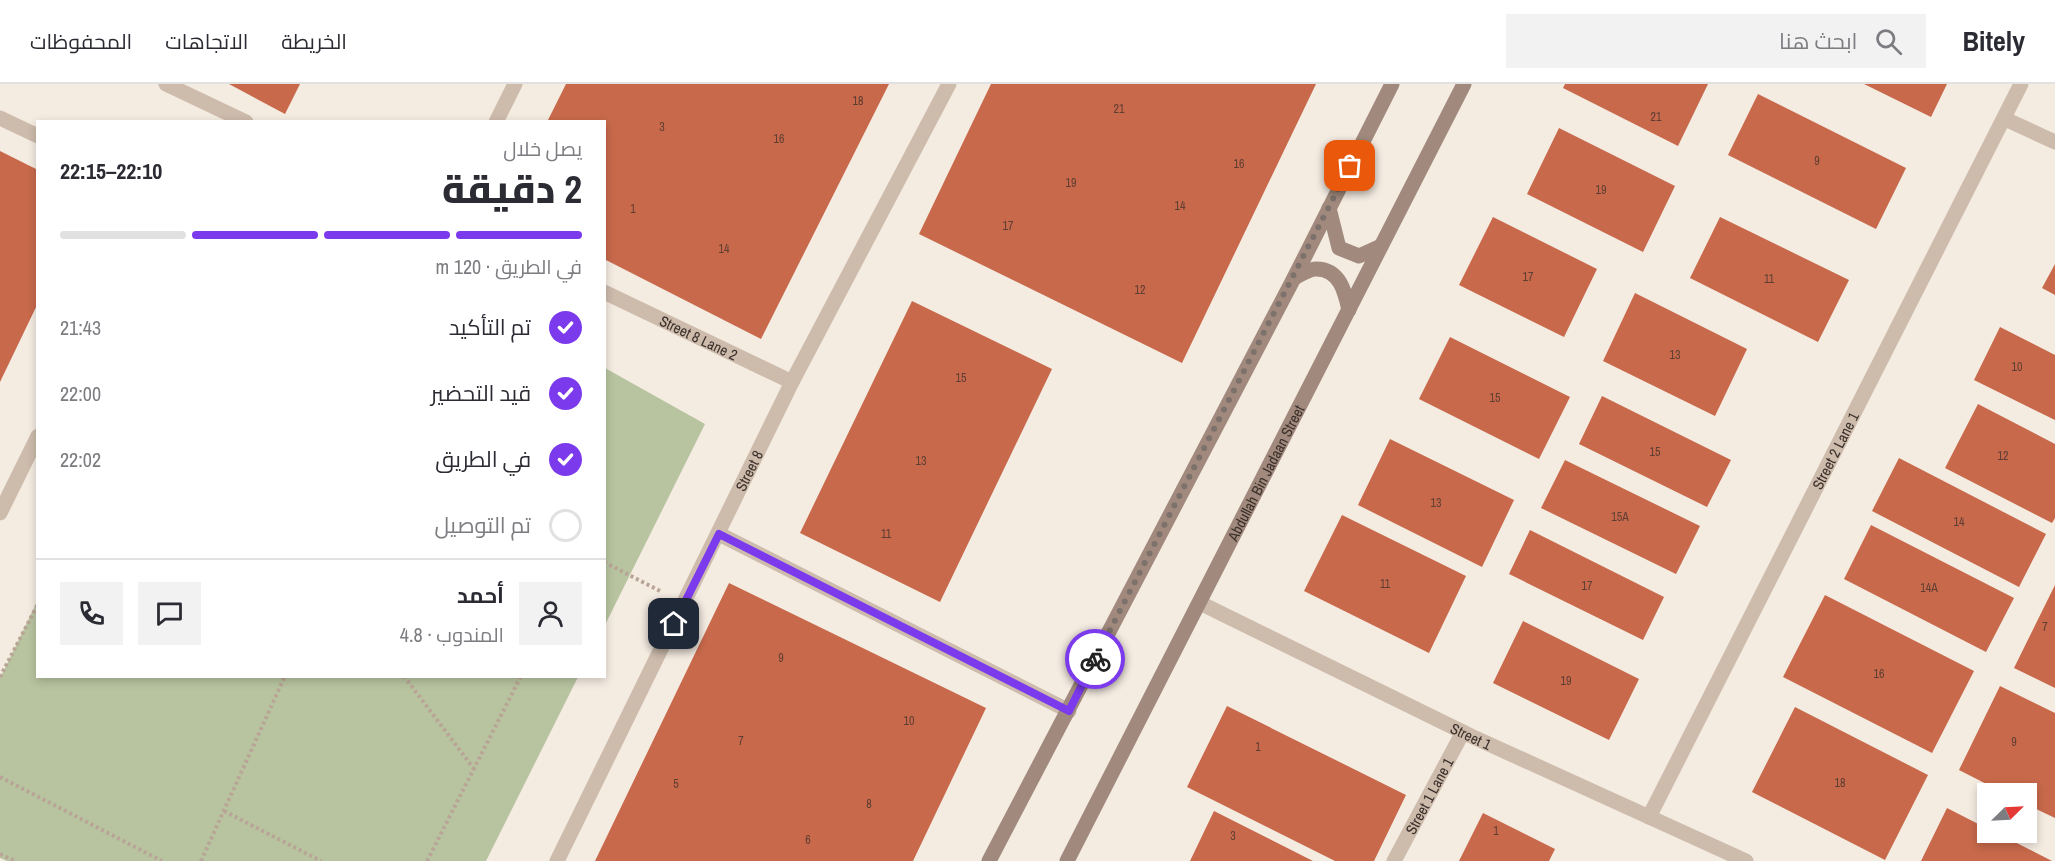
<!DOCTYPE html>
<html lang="ar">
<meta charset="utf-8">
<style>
body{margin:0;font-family:"Archivo Narrow",Cairo,sans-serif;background:#f2f2f3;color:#2b2b33;direction:rtl;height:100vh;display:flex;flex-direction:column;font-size:22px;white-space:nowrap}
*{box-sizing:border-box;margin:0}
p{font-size:20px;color:#7c7c81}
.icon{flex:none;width:33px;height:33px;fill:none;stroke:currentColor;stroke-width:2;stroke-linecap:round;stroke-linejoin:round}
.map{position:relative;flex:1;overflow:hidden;direction:ltr}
.panel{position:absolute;left:36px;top:36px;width:570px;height:558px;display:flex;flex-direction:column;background:#fff;border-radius:0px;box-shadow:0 3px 9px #0003;direction:rtl}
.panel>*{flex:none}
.needle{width:39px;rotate:66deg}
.buttons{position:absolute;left:1977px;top:699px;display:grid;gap:12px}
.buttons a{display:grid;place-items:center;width:60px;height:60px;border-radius:0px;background:#fff;box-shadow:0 3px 9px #0003;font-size:30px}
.pin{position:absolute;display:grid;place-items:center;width:51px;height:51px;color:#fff;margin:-26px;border-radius:12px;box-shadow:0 3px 9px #0006}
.courier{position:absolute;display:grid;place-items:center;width:60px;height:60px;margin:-30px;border:4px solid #7c3aed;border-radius:50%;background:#fff;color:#222;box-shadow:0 2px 8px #0007}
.headline em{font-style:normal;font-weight:800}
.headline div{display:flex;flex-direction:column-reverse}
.headline{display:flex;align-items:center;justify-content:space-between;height:102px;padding:0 24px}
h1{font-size:39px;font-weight:800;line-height:45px}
.bar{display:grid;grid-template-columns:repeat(4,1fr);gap:9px 6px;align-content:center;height:72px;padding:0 24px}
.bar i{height:8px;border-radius:4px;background:#e1e1e2}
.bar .current{background:#7c3aed}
.bar p{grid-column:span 4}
.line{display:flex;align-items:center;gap:15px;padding:0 24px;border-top:2px solid #e1e1e2}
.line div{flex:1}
.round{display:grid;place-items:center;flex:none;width:63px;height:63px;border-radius:0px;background:#f2f2f3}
ol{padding:0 24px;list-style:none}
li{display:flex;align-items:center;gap:18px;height:66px}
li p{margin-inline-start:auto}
li .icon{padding:6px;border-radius:50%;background:#7c3aed;color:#fff;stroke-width:4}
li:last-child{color:#7c7c81}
li i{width:33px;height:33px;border:3px solid #e1e1e2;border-radius:50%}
header{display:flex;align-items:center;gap:36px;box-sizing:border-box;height:84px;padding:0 30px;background:#fff;border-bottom:2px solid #e1e1e2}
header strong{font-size:28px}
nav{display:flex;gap:33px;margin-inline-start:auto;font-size:21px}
.search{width:420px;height:54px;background:#f2f2f3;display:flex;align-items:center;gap:15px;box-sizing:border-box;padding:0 21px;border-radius:0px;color:#7c7c81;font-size:22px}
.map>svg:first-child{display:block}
.green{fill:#b8c4a0}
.building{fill:#c8694b}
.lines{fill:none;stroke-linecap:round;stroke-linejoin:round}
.path{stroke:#b9a596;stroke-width:4;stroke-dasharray:3 3;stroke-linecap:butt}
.lane{stroke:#cdbbac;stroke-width:15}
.street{stroke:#cdbbac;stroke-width:15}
.secondary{stroke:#a18a7d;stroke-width:15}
.done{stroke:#7c716b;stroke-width:6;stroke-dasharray:0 10.8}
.route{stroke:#7c3aed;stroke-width:8}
.labels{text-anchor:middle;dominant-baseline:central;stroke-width:6;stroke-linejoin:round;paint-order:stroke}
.number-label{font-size:12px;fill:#5e3e33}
.street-label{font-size:15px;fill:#3b302b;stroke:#fbf5ee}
</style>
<header>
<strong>Bitely</strong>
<div class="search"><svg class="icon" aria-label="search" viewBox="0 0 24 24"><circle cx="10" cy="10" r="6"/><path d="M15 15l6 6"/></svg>ابحث هنا</div>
<nav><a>الخريطة</a><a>الاتجاهات</a><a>المحفوظات</a></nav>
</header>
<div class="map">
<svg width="2055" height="777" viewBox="0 0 2055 777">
<rect width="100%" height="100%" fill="#f4ebe1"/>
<path class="green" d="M605,284L705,340L605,541Z
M37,518L38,592L578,593L486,777H7L0,774V594Z"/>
<path class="building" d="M229,0H300L285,30Z
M566,0H889L761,255L604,175V38H547Z
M991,0H1316L1182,279L919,150Z
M1565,0H1708L1678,62L1563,4Z
M1864,0H1947L1931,33Z
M1758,10L1906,84L1876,145L1728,71Z
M1559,44L1675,102L1643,168L1527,110Z
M0,67L38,86V219L0,298Z
M1493,133L1597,185L1564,253L1459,201Z
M1720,133L1849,196L1818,258L1690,194Z
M2055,180V211L2042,204Z
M1635,209L1747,265L1715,332L1603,277Z
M912,217L1052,285L940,518L800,449Z
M2000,243L2055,271V336L1974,296Z
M1450,253L1570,313L1539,375L1419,315Z
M1602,312L1731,376L1707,423L1579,360Z
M1978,320L2055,360V434L2052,439L1945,384Z
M1390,355L1514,416L1482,483L1358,421Z
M1899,374L2046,450L2019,503L1872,427Z
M1565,376L1700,442L1676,490L1541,424Z
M1342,431L1466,492L1429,569L1304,507Z
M1871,441L2014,514L1986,568L1844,495Z
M1530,446L1664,513L1643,556L1509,490Z
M729,499L986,624L913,777H595Z
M2055,501V604L2014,584Z
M1825,511L1974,587L1932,669L1783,593Z
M1523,537L1639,595L1609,656L1493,599Z
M2000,602L2055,629V734L2026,720V710H2006L1959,686Z
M1227,622L1406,711L1374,777H1335L1187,703Z
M1795,623L1928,691L1885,776L1752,708Z
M1947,724L1988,745V748H1995L2052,777H1921Z
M1214,727L1313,777H1190Z
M1483,729L1555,765L1549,777H1459Z"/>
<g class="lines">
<path class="path" d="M604,478L662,508
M404,592L474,685
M0,593L38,520
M0,693L162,777
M224,727L321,777
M0,770L15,777
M201,777L285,592
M427,777L521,592"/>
<path class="lane" d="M0,34L38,52
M0,429L38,352
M719,450L1069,627"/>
<g class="street">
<path d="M166,0L246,38"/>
<path d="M2005,35L2055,58"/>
<path d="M496,38L515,0"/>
<path id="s1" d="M604,208L792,298"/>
<path id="s2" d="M1200,519L1471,652L1746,777"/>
<path id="s3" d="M1649,733L2021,0"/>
<path id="s4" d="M557,777L792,298L949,0"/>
<path id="s5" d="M1394,777L1463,648"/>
</g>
<g class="secondary">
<path d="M1329,124L1339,164L1359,172L1381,162"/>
<path d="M1294,194C1300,191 1309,185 1316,185C1340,185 1345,208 1349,226"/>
<path d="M989,777L1294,194L1392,0"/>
<path id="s6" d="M1067,777L1464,0"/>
</g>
</g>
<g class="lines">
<path class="done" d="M1095,575L1350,82"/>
<path class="route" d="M674,540L719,450L1069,627L1095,575"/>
</g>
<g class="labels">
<g class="number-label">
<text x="858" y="17">18</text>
<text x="1119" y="25">21</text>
<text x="1656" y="33">21</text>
<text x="662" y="43">3</text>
<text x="779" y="55">16</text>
<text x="1817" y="77">9</text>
<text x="1239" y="80">16</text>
<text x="1071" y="99">19</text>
<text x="1601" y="106">19</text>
<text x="1180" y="122">14</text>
<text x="633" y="125">1</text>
<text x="1008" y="142">17</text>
<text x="724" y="165">14</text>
<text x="1528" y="193">17</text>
<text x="1769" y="195">11</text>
<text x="1140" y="206">12</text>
<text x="1675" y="271">13</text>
<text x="2017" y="283">10</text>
<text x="961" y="294">15</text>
<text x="1495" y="314">15</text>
<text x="1655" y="368">15</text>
<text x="2003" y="372">12</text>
<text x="921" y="377">13</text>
<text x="1436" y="419">13</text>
<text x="1620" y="433">15A</text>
<text x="1959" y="438">14</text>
<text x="886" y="450">11</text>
<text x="1385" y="500">11</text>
<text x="1587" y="502">17</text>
<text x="1929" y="504">14A</text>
<text x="2045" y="543">7</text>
<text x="781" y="574">9</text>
<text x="1879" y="590">16</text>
<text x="1566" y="597">19</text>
<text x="909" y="637">10</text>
<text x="741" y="657">7</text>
<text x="2014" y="658">9</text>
<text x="1258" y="663">1</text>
<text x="1840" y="699">18</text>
<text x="676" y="700">5</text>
<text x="869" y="720">8</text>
<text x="1496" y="747">1</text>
<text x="1233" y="752">3</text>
<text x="808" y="756">6</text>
</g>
<g class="street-label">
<text stroke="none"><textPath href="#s1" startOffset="105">Street 8 Lane 2</textPath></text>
<text stroke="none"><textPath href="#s3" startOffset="411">Street 2 Lane 1</textPath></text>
<text stroke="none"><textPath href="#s4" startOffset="435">Street 8</textPath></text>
<text stroke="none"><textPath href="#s6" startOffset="436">Abdullah Bin Jadaan Street</textPath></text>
<text stroke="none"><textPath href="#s2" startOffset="302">Street 1</textPath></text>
<text stroke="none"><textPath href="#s5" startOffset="74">Street 1 Lane 1</textPath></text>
</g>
</g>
</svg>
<div class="buttons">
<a><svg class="needle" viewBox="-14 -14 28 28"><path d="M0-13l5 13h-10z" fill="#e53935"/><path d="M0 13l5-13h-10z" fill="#7c7c81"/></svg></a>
</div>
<div class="pin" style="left:1350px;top:82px;background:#ea580c"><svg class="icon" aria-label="bag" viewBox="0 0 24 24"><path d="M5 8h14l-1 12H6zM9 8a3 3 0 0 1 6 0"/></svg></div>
<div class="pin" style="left:674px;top:540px;background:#1f2937"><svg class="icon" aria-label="home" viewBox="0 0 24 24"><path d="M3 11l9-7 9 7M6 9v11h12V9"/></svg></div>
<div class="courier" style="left:1095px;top:575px"><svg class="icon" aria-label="bike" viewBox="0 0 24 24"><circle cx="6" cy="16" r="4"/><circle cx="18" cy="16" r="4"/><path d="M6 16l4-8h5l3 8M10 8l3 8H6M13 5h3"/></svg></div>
<section class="panel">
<div class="headline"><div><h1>2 دقيقة</h1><p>يصل خلال</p></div><em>22:10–22:15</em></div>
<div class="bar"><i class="current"></i><i class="current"></i><i class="current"></i><i></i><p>في الطريق · 120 m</p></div>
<ol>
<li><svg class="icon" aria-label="check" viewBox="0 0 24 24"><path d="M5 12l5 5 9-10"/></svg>تم التأكيد<p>21:43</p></li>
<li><svg class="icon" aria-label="check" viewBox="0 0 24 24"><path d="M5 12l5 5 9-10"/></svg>قيد التحضير<p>22:00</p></li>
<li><svg class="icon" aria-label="check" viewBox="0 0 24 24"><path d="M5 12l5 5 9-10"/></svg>في الطريق<p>22:02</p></li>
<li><i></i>تم التوصيل</li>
</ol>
<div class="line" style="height:108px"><a class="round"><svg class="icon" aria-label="person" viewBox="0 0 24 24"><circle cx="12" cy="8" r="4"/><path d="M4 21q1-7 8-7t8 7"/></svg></a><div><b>أحمد</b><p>المندوب · 4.8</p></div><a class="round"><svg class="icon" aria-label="chat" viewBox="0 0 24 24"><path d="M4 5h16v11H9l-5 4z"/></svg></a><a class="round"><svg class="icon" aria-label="phone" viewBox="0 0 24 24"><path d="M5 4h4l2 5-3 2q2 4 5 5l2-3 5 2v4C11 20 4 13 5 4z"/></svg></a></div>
</section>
</div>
